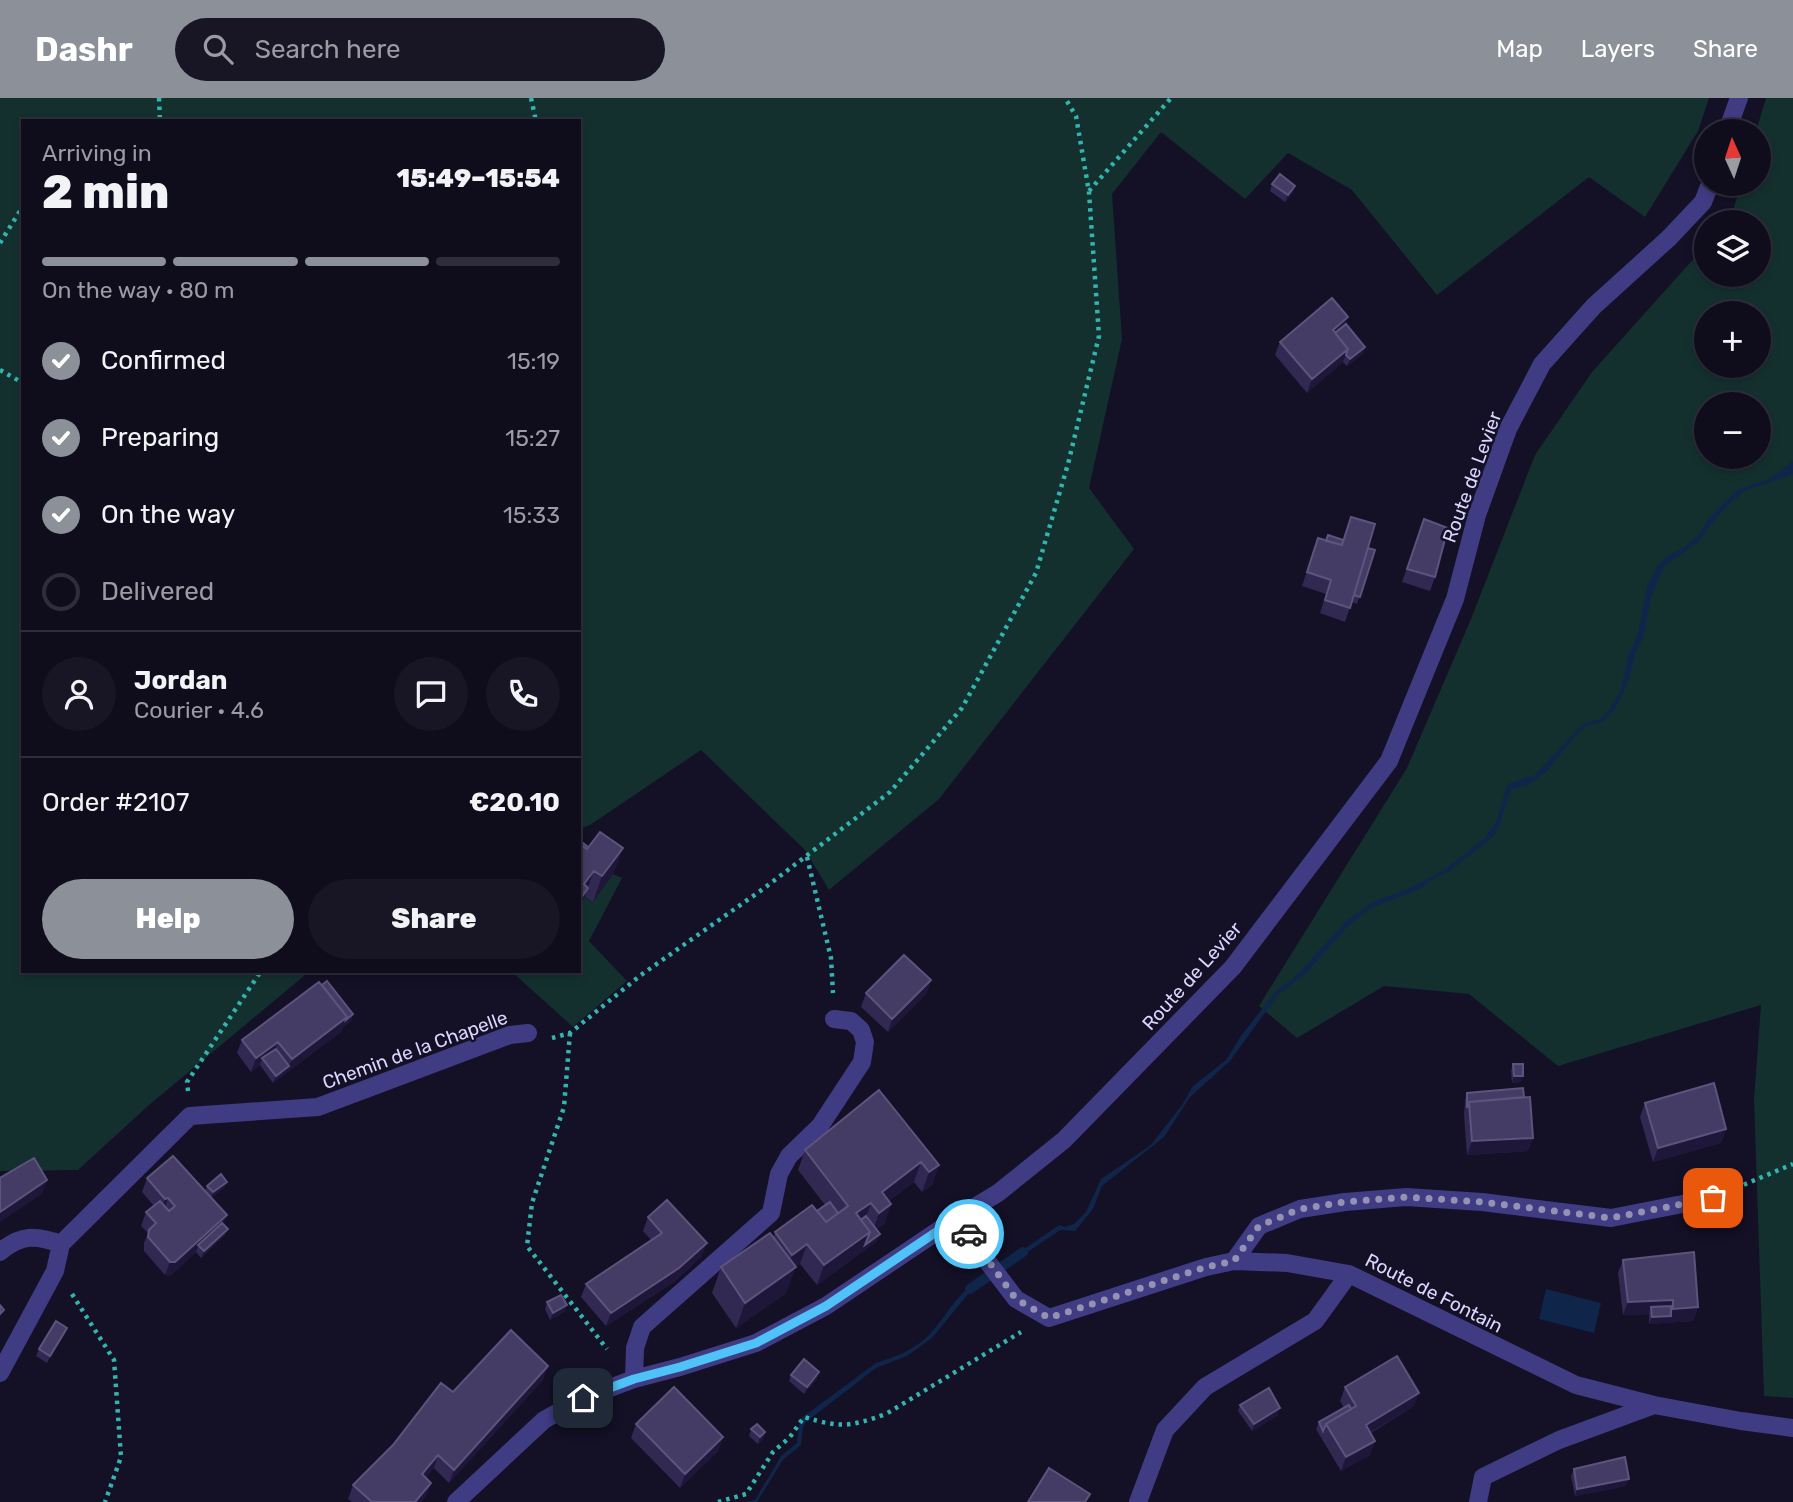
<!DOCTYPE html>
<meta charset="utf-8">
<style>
body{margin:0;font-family:Rubik,sans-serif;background:#181525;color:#f1f3f6;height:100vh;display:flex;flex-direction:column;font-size:26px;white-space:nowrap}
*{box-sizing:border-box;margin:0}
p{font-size:23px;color:#9b9ba3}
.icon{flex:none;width:38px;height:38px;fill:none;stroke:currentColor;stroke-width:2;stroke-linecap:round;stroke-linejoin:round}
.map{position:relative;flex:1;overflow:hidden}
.side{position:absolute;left:21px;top:21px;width:560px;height:854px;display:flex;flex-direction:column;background:#0f0c1c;border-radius:0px;box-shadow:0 4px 10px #0003,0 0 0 2px #2f2c3b}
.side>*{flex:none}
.needle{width:46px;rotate:357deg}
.controls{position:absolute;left:1694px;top:21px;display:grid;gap:14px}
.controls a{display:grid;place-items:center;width:77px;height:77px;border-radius:50%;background:#0f0c1c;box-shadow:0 4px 10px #0003,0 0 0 2px #2f2c3b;font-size:35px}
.pin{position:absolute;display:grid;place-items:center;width:60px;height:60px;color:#fff;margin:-30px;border-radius:14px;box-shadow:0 4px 10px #0006}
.courier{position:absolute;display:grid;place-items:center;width:70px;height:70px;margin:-35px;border:5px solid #4fc3f7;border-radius:50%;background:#fff;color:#222;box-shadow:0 2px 9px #0007}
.summary em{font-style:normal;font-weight:800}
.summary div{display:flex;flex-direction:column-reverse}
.summary{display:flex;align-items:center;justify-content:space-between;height:119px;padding:0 21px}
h1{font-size:46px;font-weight:800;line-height:52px}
.bar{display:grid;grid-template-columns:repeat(4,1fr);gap:10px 7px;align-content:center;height:84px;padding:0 21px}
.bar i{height:9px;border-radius:5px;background:#2f2c3b}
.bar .selected{background:#8c9099}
.bar p{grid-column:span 4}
.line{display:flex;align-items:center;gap:18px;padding:0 21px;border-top:2px solid #2f2c3b}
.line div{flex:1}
.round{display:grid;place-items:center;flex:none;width:74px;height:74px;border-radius:37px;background:#181525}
ol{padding:0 21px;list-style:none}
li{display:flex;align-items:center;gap:21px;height:77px}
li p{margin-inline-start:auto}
li .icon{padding:7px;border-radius:50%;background:#8c9099;color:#fff;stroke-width:4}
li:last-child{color:#9b9ba3}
li i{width:38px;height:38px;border:4px solid #2f2c3b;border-radius:50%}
.button{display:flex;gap:14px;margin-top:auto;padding:14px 21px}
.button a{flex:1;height:80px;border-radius:42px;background:#8c9099;color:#fff;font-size:28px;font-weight:800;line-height:80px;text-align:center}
.button a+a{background:#181525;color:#f1f3f6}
header{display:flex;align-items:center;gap:42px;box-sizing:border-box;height:98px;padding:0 35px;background:#8c9099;color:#fff}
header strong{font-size:33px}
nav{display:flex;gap:38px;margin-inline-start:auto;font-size:24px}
.search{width:490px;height:63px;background:#181525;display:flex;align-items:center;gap:18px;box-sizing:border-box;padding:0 24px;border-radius:38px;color:#9b9ba3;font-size:26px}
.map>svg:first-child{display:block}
.green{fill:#13302f;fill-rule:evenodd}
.water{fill:#10254a}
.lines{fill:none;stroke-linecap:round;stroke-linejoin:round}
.stream{stroke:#10254a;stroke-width:10}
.path{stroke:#33b5af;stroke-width:4.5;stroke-dasharray:3.5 5;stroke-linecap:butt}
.minor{stroke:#403c83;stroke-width:18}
.wall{fill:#322953}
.shaded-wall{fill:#1e1739}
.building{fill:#443c65;stroke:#5c547d;stroke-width:2}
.done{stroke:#9591b2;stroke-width:7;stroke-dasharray:0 12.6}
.route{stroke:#4fc3f7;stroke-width:9}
.labels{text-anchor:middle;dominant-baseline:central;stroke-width:5;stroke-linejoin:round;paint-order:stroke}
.street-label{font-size:19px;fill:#dbd6fe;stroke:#141026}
</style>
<header>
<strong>Dashr</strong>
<div class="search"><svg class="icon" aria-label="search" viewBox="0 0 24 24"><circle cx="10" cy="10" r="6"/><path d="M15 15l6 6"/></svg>Search here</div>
<nav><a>Map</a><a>Layers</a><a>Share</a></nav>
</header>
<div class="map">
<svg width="1793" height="1404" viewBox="0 0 1793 1404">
<rect width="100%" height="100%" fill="#141026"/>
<path class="green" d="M0,0H1709L1698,33L1645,119L1589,79L1437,197L1352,92L1288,55L1245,101L1161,34L1112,96L1122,241L1089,390L1134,451L939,701L829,792L805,752L701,652L590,727L579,731V23H23V873H310L149,1007L78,1072L0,1073Z
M1766,0H1793V1300L1764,1298L1754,1001L1761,907L1558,968L1469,896L1384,888L1297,940L1259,908L1407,670L1471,521L1535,357L1592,274L1706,147V177H1759V124H1727L1731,119L1741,86H1759V33H1756ZM1706,215H1759V268H1706ZM1706,306H1759V359H1706Z
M613,776L622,780L589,843L627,883L573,929L511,873H579V806L584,799L593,804Z"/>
<path class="water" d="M1793,363V376L1744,393L1721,414L1698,444L1664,468L1652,497L1643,540L1637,551L1626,589L1615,611L1602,624L1586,628L1575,638L1546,674L1528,687L1511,691L1499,729L1494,738L1450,773L1434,780L1420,791L1371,810L1348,828L1305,876L1277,898L1230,963L1190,999L1164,1039L1102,1088L1093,1111L1075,1133L1060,1132L1013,1164L1010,1161L1059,1127L1065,1129L1074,1126L1086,1114L1101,1081L1151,1047L1182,1007L1193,988L1226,962L1241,938L1275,894L1297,877L1347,822L1373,804L1410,790L1444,772L1485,740L1497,722L1506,690L1510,685L1535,677L1579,630L1586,624L1599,622L1607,615L1621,592L1628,557L1638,536L1647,488L1658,467L1669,457L1685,449L1699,437L1708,421L1737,392L1771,380Z
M978,1182L980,1185L969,1195L932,1240L907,1258L876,1270L806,1324L803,1329L801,1347L783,1362L757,1404H747L755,1402L781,1358L797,1345L800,1321L876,1265C895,1259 916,1251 930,1236C946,1218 957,1196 978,1182Z
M1546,1191L1601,1205L1594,1235L1539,1221Z"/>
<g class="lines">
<path class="stream" d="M970,1191L1023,1154"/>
<path class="path" d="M159,0L160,23
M531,0L536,23
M1089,93L1171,0
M0,145L23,108
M0,272L23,285
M807,759L831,860L833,895
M570,935L564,1009L532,1105L527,1148L607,1251
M552,940L570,935L641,877L763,791L890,694L962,610L1036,475L1068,366L1099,238L1089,94L1076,18L1065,0
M188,993L187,984L261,873
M1736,1090L1793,1066
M72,1196L114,1262L121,1359L105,1404
M718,1404L746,1396L773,1354L790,1339L804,1319C841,1330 849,1329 886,1316L1021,1234"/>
<path class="minor" d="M1727,33L1739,0
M960,1118L974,1146L1016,1201L1049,1220L1206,1169L1234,1163L1287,1165L1349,1176L1576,1287L1654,1307L1741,1323L1793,1330
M61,1146L190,1018L318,1009L510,937L528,935
M0,1154C21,1136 36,1137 61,1146
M1234,1163L1259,1128L1300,1111L1345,1104L1406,1099L1482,1104L1611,1120L1713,1100
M0,1275L55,1173L61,1146
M634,1281L635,1250L642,1229L771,1115L779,1076L789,1058L820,1028L862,964L865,944L861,932L851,923L834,921
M456,1404L544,1322L583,1300L634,1281L680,1269L756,1245L826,1208L960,1118L998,1095L1064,1042L1233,869L1389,663L1455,501L1477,417L1508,331L1542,266L1594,208L1669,140L1703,104L1710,86
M1138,1404L1165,1332L1205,1289L1315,1223L1349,1176
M1478,1404L1483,1379L1559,1342L1654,1307"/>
</g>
<path class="wall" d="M1272,86L1293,95L1285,104L1270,93Z
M1346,226L1365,249L1363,256L1347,268L1343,264L1307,295L1275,257L1280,244Z
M1424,421L1435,479L1430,493L1402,484Z
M1318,440L1375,452L1357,506L1352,504L1345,524L1320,515L1326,496L1302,488Z
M588,749L623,750L613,776L593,804L585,799Z
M931,882L926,896L888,934L861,909L866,895Z
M353,916L351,923L343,929L342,933L273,985L260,967L251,974L237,955L242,942Z
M1513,966L1521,984L1512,985L1511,973Z
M1467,995L1524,999L1533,1040L1528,1053L1467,1057L1464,1017L1465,1002Z
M1645,1005L1726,1031L1721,1045L1653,1064L1640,1019Z
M805,1052L939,1067L932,1087L922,1094L914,1084L889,1103L891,1106L884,1126L877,1131V1143L817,1187L800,1166L795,1169L786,1195L736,1230L712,1195L721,1169L773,1140L775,1134L817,1113L825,1107L798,1072Z
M147,1080L205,1093L207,1088L224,1090L211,1100L223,1126L225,1137L201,1160L196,1154L170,1178L165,1177L144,1153V1145L148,1135L141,1128L146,1114L154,1108L142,1094Z
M648,1119L702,1158L674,1184L606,1228L581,1199L586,1186L651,1142L643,1133Z
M1623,1162L1698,1209L1693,1223L1649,1226V1216L1623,1217L1618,1175Z
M547,1204L567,1207L564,1214L550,1222L545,1211Z
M64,1237L47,1265L36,1258L39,1251Z
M791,1277L817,1281L804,1296L789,1283Z
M543,1282L449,1385L434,1370L426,1379L431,1385L426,1398L421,1404H352L348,1401L353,1387L453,1294Z
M1345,1289L1414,1308L1371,1335L1375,1343L1370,1357L1341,1373L1316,1331L1319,1324L1344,1310L1340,1303Z
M1240,1307L1278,1317L1252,1333L1238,1313Z
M636,1326L723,1339L718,1353L680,1390L631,1340Z
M751,1331L765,1334L763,1341L758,1346L749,1338Z
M1574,1371L1626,1388L1575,1398L1571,1378Z"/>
<path class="shaded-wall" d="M1295,88L1293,95L1285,104L1288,97Z
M1348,219L1343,233L1333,241V232Z
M1365,249L1363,256L1347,268L1350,261Z
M1348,251L1343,264L1307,295L1312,281Z
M623,750L613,776L593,804L602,778Z
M594,773L587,791L588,790L579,814V799L584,786Z
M931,882L926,896L888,934L892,921Z
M353,916L351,923L343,929L342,933L273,985L276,978L289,968L292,961L347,919Z
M278,944L273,958L262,960L260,967L251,974L256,960Z
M1514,978H1523L1521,984L1512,985Z
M1726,1031L1721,1045L1653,1064L1658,1050Z
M1533,1040L1528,1053L1467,1057L1472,1043Z
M921,1064L914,1084L877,1112L882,1094Z
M939,1067L932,1087L922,1094L929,1074Z
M47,1082L42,1096L0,1124V1114Z
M227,1084L224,1090L210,1101L213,1094Z
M168,1100L163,1114H160L165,1101Z
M871,1105L864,1125L856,1115Z
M891,1106L884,1126L872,1135L879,1115Z
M227,1117L222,1130L198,1147L196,1154L170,1178L165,1177L170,1164Z
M228,1131L225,1137L201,1160L204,1153Z
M870,1134L880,1136L877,1143L817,1187L824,1167Z
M707,1145L702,1158L674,1184L606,1228L611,1215Z
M807,1146L800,1166L784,1177L792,1157Z
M796,1169L786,1195L736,1230L745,1205Z
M1673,1202L1668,1215L1651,1209L1649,1216L1623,1217L1628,1204Z
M567,1207L564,1214L550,1222L553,1215Z
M1698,1209L1693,1223L1649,1226L1652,1219L1671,1218L1673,1211Z
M67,1230L64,1237L47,1265L50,1258Z
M548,1268L543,1282L449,1385L454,1372Z
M819,1274L817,1281L804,1296L807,1289Z
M1419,1295L1414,1308L1361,1340L1366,1327Z
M1280,1310L1278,1317L1252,1333L1254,1326Z
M765,1334L763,1341L758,1346L760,1339Z
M723,1339L718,1353L680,1390L685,1376Z
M1375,1343L1370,1357L1341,1373L1346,1359Z
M438,1357L434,1370L417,1389L422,1376Z
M1629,1381L1626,1388L1575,1398L1577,1391Z
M431,1385L426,1398L421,1404H415Z"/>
<path class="building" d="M1280,76L1295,88L1288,97L1272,86Z
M1332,200L1348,219L1333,232L1348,251L1312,281L1280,244Z
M1346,226L1365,249L1350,261L1346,257L1348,251L1335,235Z
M1351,419L1375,426L1350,510L1325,502L1331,482L1307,474L1318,440L1342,447Z
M1424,421L1448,430L1435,479L1407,471Z
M1328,437L1343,442L1342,447L1326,443Z
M1368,450L1375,452L1360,499L1354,497Z
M600,734L623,750L602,778L594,773L584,786L588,790L579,803V746L587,751Z
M583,745L588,749L587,751L581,747Z
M904,857L931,882L892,921L866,895Z
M327,883L353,916L346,922L347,919L322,887Z
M319,884L347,919L292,961L278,944L256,960L242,942Z
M276,951L289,968L276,978L262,960Z
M1513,966H1523V978H1514Z
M1714,985L1726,1031L1658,1050L1645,1005Z
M1523,990L1524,999L1469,1004L1467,1010V995Z
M879,992L939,1067L929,1074L921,1064L882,1094L891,1106L879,1115L871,1105L856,1115L870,1134L824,1167L807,1146L792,1157L775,1134L812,1107L826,1124L848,1108L805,1052Z
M1530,999L1533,1040L1472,1043L1469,1004Z
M173,1058L227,1117L175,1164H170L148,1139L149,1132L156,1125L146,1114L160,1103L169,1113L175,1108L168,1100L165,1101L147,1080Z
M34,1060L47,1082L0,1114V1080Z
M221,1076L227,1084L213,1094L207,1088Z
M667,1102L707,1145L679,1170L611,1215L586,1186L662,1135L648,1119Z
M830,1104L838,1115L826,1124L817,1113Z
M866,1118L880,1136L865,1147L870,1134L861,1122Z
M222,1125L228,1131L204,1153L198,1147Z
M770,1135L796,1169L745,1205L721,1169Z
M1694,1154L1698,1209L1673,1211V1202L1628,1204L1623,1162Z
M561,1197L567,1207L553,1215L547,1204Z
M0,1207L4,1212L0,1216Z
M1671,1208V1218L1652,1219L1651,1209Z
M56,1223L67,1230L50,1258L39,1251Z
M511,1232L548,1268L454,1372L438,1357L422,1376L431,1385L415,1404H372L353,1387L393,1347L441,1285L453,1294Z
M1397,1258L1419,1295L1366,1327L1375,1343L1346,1359L1326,1326L1356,1308L1345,1289Z
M804,1261L819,1274L807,1289L791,1277Z
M674,1289L723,1339L685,1376L636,1326Z
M1269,1290L1280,1310L1254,1326L1240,1307Z
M1349,1307L1351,1311L1326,1326L1323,1333L1319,1324Z
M757,1326L765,1334L760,1339L751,1331Z
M1625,1359L1629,1381L1577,1391L1574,1371Z
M1049,1370L1090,1396L1085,1404H1028Z"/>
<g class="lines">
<path class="done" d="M969,1136L1016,1201L1049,1220L1206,1169L1234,1163L1259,1128L1300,1111L1345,1104L1406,1099L1482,1104L1611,1120L1713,1100"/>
<path class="route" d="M583,1300L634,1281L680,1269L756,1245L826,1208L960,1118L969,1136"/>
</g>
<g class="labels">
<g class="street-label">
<text transform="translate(1472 379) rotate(-70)">Route de Levier</text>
<text transform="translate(1192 878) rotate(-48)">Route de Levier</text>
<text transform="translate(415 952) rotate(-20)">Chemin de la Chapelle</text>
<text transform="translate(1434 1195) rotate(27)">Route de Fontain</text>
</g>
</g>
</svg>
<div class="controls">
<a><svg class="needle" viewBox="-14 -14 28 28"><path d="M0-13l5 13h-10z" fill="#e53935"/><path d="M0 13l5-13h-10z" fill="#9b9ba3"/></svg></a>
<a><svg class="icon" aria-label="layers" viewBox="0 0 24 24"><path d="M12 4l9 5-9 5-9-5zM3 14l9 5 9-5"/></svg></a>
<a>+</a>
<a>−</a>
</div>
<div class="pin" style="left:1713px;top:1100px;background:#ea580c"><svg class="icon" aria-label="bag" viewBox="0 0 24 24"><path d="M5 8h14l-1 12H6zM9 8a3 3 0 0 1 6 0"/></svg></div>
<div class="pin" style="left:583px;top:1300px;background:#1f2937"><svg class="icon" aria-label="home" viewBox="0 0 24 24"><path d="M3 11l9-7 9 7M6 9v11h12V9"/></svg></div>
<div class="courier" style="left:969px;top:1136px"><svg class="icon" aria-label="car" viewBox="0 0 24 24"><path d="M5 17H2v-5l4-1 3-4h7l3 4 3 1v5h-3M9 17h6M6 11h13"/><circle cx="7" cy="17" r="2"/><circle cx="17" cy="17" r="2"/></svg></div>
<section class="side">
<div class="summary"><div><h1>2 min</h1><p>Arriving in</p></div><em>15:49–15:54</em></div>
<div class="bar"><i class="selected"></i><i class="selected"></i><i class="selected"></i><i></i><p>On the way · 80 m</p></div>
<ol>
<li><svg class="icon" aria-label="check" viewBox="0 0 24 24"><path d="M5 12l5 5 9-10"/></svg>Confirmed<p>15:19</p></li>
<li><svg class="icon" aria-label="check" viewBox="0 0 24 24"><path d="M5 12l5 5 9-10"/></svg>Preparing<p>15:27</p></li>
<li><svg class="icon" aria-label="check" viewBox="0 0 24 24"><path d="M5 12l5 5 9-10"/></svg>On the way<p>15:33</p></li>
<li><i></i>Delivered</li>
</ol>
<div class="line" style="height:126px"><a class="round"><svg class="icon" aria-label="person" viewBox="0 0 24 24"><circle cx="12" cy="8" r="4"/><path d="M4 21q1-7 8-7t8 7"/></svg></a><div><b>Jordan</b><p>Courier · 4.6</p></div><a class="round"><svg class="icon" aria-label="chat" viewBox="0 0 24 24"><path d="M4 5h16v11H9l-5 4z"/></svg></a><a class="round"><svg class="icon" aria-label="phone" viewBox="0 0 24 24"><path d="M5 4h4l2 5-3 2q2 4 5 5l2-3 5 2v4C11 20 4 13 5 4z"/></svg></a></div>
<div class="line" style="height:91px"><div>Order #2107</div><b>€20.10</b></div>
<div class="button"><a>Help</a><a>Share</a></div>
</section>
</div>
